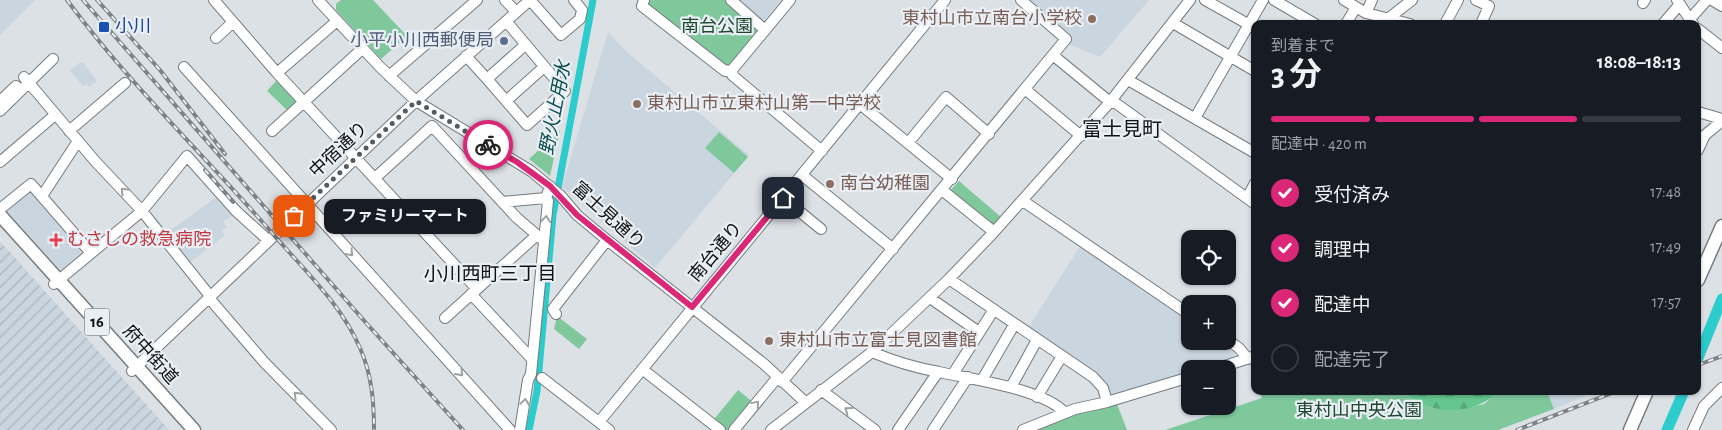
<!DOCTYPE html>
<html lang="ja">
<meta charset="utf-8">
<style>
body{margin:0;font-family:"Alegreya Sans","Noto Sans JP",sans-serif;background:#242831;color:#f1f3f6;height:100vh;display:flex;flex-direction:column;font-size:19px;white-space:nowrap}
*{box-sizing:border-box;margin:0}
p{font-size:16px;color:#9ea1a6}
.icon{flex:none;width:28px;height:28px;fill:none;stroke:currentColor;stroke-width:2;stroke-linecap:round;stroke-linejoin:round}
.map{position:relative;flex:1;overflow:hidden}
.side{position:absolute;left:1251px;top:20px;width:450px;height:375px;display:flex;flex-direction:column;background:#171b24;border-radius:10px;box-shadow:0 1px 4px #0004}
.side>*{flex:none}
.buttons{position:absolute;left:1181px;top:230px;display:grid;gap:10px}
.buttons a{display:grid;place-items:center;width:55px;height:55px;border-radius:10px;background:#171b24;box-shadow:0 1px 4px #0004;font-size:25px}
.pin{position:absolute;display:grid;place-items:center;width:42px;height:42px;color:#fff;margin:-21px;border-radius:10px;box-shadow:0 2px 8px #0006}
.courier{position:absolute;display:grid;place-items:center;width:50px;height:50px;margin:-25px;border:4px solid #db2777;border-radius:50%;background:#fff;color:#222;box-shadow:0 1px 6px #0007}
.bubble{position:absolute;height:35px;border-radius:10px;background:#171b24;box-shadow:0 1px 4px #0004;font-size:16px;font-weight:700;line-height:35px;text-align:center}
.head em{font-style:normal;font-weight:700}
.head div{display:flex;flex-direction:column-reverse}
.head{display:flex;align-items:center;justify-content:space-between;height:85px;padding:0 20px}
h1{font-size:32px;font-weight:700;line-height:38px}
.bar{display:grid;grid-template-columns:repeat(4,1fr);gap:8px 5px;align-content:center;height:60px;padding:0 20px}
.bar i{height:6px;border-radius:4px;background:#363941}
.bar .active{background:#db2777}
.bar p{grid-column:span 4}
ol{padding:0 20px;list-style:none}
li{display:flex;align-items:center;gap:15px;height:55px}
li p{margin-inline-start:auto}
li .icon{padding:5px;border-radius:50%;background:#db2777;color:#fff;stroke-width:4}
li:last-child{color:#9ea1a6}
li i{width:28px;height:28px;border:2px solid #363941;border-radius:50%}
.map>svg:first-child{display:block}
.built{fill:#c9d5df}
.industrial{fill:url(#industrial-furrows)}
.green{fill:#7ec89c}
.forest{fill:url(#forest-firs)}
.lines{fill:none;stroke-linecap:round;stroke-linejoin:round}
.canal{stroke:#2ccccd;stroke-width:7}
.river{stroke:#2ccccd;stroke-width:11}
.minor-casing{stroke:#767b7f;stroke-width:12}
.major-casing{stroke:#767b7f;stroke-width:15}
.minor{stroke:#fff;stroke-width:10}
.major{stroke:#fff;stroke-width:12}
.rail-casing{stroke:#7f8285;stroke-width:4}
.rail{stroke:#e9eff4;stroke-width:2;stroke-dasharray:5.5;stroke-linecap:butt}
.oneway{stroke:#9fa0a0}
.done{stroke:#575a5c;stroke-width:5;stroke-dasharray:0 9}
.route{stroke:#db2777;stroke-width:6}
.education-dot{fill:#8d6e63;stroke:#e9eff4;stroke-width:2}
.transit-dot{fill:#1a4fb4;stroke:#e9eff4;stroke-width:2}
.service-dot{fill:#5c6f8a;stroke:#e9eff4;stroke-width:2}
.health-dot{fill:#e0444e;stroke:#e9eff4;stroke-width:2}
.labels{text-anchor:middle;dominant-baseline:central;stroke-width:4.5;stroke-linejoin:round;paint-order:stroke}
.shield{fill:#e9eff4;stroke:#505456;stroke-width:1}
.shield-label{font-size:16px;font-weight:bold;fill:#0f1112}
.education-label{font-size:18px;fill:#785e54;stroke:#e9eff4;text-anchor:start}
.transit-label{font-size:18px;fill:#164399;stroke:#e9eff4;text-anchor:start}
.park-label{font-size:18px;fill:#1e4730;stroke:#e9eff4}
.service-label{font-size:18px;fill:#4e5e75;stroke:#e9eff4;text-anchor:end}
.street-label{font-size:18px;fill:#0f1112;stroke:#e9eff4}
.health-label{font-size:18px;fill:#be3a42;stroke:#e9eff4;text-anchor:start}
.water-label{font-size:19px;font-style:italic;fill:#0b4e4e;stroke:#e9eff4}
.neighbourhood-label{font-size:19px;fill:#0f1112;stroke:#e9eff4}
.quarter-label{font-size:20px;fill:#0f1112;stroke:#e9eff4}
</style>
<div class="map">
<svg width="1722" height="430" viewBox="0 0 1722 430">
<defs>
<pattern id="industrial-furrows" width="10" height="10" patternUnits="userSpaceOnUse" patternTransform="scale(1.25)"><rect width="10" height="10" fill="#c9d5df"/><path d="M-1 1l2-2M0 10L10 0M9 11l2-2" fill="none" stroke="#abb6be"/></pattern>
<pattern id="forest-firs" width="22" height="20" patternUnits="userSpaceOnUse" patternTransform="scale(1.25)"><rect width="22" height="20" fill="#65c68f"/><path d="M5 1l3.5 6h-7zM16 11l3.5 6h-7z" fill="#56a97a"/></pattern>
</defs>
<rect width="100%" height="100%" fill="#dce1e6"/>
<path class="built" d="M0,0H35L0,35Z
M739,0H781L764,21Z
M1029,0H1149L1100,57L1068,44L1072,37Z
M608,32L627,52L749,155L655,268L562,187Z
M79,63H83L97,81L89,87L86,84L83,86L70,71Z
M31,188L88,253L64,273L5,209Z
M219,195L235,213L223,222L227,227L222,231L225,235L187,265L164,235Z
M1082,243L1190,319V341H1222L1236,351L1230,362L1206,369H1190V374L1114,396L1110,394L1028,328Z
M1547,391H1597L1554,409Z"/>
<path class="industrial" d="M0,241L169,430H0Z"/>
<path class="green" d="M341,0H373L407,36L381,59L336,10V4Z
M647,0H727L759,28L729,66L725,68L645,5Z
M277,80L299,103L289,112L267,91Z
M560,130L550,176L529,159Z
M719,132L748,157L734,173L705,148Z
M959,181L1001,217L993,227L950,191Z
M557,316L587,339L579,349L554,329Z
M738,390L755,404L734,430H720L711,423Z
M1259,391H1402L1414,400L1433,408L1458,410L1484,404L1500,391H1547L1554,409L1498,430H1165L1262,398Z
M1117,404L1127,430H1029L1080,410Z"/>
<path class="forest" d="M1402,391H1500C1477,412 1443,417 1415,400C1410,398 1407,394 1402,391Z"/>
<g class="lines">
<path class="canal" d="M529,430L537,391L553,215L593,0"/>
<path class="river" d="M1698,358L1722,299
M1667,430L1684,391"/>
<defs>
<path id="minor" d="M214,0L277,73L477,289
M318,0L380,67L416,101L531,171L560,195L577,215L607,240L764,364L805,402
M505,0L516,12
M644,0L642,6L725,71L732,70L790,0
M731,0L765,30
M1205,0L1255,28
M1274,0L1315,24
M1344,0L1366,13L1410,24
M1476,0L1489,6L1481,24
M1677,0L1693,24
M1712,0L1722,6
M1643,3L1645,0
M1366,13L1372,0
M1389,18L1412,0
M1690,19L1707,0
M506,21L565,91L527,125L487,79L525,45
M1173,23L1255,71
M1346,24L1356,7
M1445,24L1458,0
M1663,24L1680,4
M1698,29L1722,48
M216,38L233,22
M466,56L487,79
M1054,56L1110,102L1117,104L1255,204
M184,67L510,430
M732,70V75L822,151
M277,73L337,21
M389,76L477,0
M24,77L95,161L142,211L210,296
M1128,80L1255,153
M1026,90L1081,136
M0,101L16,86
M506,101L544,67
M860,104L952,179
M0,111L53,59
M1698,112L1722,119
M1195,118L1263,0
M69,131L125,83
M272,131L362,49
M908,143L946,97L989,134
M1698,150L1705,135L1722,121
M0,162L55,115
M802,175L893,249
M375,178L432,126L517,218L544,241
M942,190L994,232
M42,196L78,141
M783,198L821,229
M1247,198L1255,183
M1023,201L1190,315
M502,202L546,198
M0,209L31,184L91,253
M949,279L1093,377L1103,388L1107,402
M54,284L142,211L187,156L236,211L269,241
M471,294L532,359
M209,298L264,362L331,430
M930,298L979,332
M556,314L553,309L607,240
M445,318L537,235
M1228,340L1239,348L1248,359
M872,352C893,361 917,368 939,372C970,379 1044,389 1065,413
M642,369L720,430
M1216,369L1255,356
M132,371L416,101L530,0L561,35L580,19L582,10L574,0
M953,374L993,311
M542,378L609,430
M982,380L1014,325
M782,382L1066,39L1021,0
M1011,387L1037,340
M821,390L875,430
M1037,397L1062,356
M599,422L945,0
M520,430L528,380L531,374L548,201L546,198L550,186
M734,430L777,378
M771,430L872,352L949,279L994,232L1110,102L1190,0
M898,430L938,372
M933,430L968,377
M1023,430L1075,409L1107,402L1190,377
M1693,430L1704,406L1722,388"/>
<path id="major" d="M0,215L194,430
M1698,280L1722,226
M1630,430L1647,391"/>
</defs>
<use href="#minor" class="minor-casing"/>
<use href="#major" class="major-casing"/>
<use href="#minor" class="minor"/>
<use href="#major" class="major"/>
<defs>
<path id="rail" d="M67,0C129,84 205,156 273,234C304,270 341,304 360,348C372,375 374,402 374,430
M83,0L367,324L463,430
M97,0L160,70L225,154
M205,170L233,202
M1698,365L1722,356
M1517,430L1617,391"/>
</defs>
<use href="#rail" class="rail-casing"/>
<use href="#rail" class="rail"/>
</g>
<defs><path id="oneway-chevron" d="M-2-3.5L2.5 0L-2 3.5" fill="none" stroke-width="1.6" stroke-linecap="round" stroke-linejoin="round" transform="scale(1.25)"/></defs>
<g class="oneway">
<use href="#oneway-chevron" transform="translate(124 191) rotate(-133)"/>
<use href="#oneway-chevron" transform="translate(546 219) rotate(-83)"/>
<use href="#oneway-chevron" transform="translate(350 253) rotate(48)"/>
<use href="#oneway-chevron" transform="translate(460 373) rotate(48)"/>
<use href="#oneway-chevron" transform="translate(297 395) rotate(-134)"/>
<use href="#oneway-chevron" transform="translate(525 402) rotate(-82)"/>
<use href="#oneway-chevron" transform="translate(756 404) rotate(-50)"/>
<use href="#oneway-chevron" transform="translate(848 410) rotate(-144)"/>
</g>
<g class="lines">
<path class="done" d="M294,216L416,101L488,145"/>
<path class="route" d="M488,145L517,162L550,186L577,215L692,307L783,198"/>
</g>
<g class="education-dot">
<circle cx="1092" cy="19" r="5"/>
<circle cx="637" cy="104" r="5"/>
<circle cx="830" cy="184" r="5"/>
<circle cx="769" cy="341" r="5"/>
</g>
<rect class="transit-dot" x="98" y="21" width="12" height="12" rx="2.5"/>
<circle class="service-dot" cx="504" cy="41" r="5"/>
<path class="health-dot" d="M53.5 232.5h5v5h5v5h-5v5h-5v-5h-5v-5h5z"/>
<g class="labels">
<rect class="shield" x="84.5" y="308.5" width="25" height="27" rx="4"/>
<g class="shield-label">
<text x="97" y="322">16</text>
</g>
<g class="education-label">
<text x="1082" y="19" text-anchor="end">東村山市立南台小学校</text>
<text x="647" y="104">東村山市立東村山第一中学校</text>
<text x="840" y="184">南台幼稚園</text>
<text x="779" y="341">東村山市立富士見図書館</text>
</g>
<g class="transit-label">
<text x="115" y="27">小川</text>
</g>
<g class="park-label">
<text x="717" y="27">南台公園</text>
<text x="1359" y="411">東村山中央公園</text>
</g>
<g class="service-label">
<text x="494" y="41">小平小川西郵便局</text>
</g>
<g class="street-label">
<text transform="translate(339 150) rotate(-43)">中宿通り</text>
<text transform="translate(608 216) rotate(42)">富士見通り</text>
<text transform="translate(716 252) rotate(-50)">南台通り</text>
<text transform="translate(150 355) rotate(48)">府中街道</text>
</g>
<g class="health-label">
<text x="67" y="240">むさしの救急病院</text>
</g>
<g class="water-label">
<text transform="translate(556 108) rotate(-79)">野火止用水</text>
</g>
<g class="neighbourhood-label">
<text x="490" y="274">小川西町三丁目</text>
</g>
<g class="quarter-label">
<text x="1122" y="130">富士見町</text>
</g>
</g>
</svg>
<div class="buttons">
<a><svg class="icon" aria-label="locate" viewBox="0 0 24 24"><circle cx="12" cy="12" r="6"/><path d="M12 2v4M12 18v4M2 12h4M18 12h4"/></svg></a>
<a>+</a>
<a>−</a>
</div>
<div class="pin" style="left:294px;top:216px;background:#ea580c"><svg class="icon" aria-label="bag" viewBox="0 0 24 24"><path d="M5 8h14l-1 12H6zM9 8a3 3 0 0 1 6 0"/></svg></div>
<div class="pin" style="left:783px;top:198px;background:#1f2937"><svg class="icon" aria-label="home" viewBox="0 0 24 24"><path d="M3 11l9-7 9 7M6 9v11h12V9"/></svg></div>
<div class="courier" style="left:488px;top:145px"><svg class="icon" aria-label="bike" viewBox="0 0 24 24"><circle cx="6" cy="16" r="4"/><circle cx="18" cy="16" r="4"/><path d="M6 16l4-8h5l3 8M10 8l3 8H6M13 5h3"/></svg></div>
<div class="bubble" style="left:324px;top:199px;width:162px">ファミリーマート</div>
<section class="side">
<div class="head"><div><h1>3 分</h1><p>到着まで</p></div><em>18:08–18:13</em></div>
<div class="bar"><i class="active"></i><i class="active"></i><i class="active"></i><i></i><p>配達中 · 420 m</p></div>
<ol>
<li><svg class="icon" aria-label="check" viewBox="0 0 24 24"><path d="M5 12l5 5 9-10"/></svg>受付済み<p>17:48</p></li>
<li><svg class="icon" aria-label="check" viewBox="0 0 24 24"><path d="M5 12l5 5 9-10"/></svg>調理中<p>17:49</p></li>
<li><svg class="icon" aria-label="check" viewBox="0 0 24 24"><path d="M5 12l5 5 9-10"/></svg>配達中<p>17:57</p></li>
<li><i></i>配達完了</li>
</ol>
</section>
</div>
